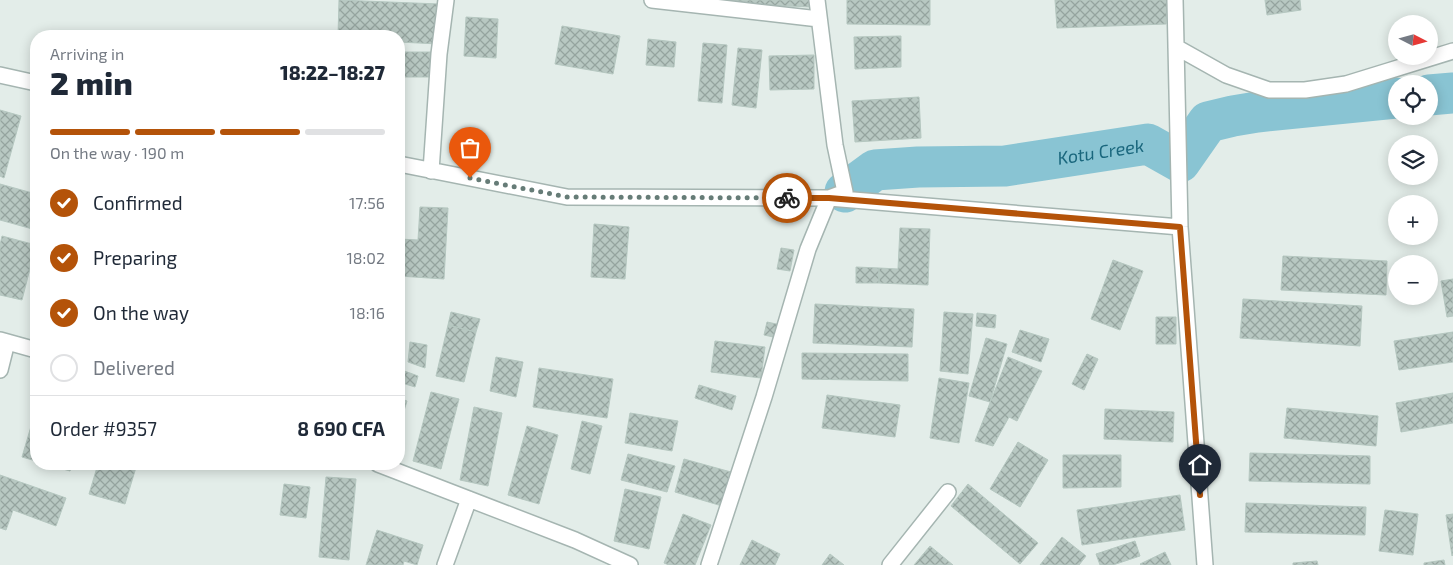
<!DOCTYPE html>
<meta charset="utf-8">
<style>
body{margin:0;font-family:"Exo 2",sans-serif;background:#f6f6f7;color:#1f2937;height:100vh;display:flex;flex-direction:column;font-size:19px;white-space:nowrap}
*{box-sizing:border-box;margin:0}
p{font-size:16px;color:#747a83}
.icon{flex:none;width:28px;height:28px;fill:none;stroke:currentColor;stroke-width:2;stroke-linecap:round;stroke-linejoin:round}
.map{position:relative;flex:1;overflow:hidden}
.sheet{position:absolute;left:30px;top:30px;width:375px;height:440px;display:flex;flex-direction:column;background:#fff;border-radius:20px;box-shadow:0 2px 12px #0003}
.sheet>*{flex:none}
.needle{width:32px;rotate:96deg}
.buttons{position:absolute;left:1388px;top:15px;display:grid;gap:10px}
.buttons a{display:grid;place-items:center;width:50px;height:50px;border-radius:50%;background:#fff;box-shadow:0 2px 12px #0003;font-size:25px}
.pin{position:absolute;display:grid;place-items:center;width:42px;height:42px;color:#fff;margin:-51px -21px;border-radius:50% 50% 50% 0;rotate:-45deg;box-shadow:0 0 5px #0007}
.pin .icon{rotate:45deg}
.courier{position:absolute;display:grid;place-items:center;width:50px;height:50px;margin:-25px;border:4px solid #b45309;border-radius:50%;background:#fff;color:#222;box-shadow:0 1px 6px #0007}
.headline em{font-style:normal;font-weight:800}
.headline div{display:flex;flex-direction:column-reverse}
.headline{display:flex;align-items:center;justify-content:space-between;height:85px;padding:0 20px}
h1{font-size:32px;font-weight:800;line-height:38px}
.bar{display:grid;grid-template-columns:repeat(4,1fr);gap:8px 5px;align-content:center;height:60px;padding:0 20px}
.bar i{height:6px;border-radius:4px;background:#e0e1e3}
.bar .on{background:#b45309}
.bar p{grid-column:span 4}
.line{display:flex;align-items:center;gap:12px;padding:0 20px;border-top:1px solid #e0e1e3}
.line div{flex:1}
ol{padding:0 20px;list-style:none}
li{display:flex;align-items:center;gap:15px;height:55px}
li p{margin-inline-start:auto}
li .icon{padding:5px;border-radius:50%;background:#b45309;color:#fff;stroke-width:4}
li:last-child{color:#747a83}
li i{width:28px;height:28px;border:2px solid #e0e1e3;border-radius:50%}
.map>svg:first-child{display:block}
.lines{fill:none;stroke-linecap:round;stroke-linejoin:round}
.river{stroke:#89c4d3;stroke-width:41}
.building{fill:url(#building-cross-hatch);stroke:#b5c7c0}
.minor-casing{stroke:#a5b5b1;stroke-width:18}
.minor{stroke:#fff;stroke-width:15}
.done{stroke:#667c77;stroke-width:5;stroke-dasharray:0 9}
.route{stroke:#b45309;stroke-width:6}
.labels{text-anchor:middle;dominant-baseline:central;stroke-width:4.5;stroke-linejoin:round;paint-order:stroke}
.water-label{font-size:18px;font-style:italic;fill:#1a677d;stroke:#f4f9f7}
</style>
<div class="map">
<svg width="1453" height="565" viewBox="0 0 1453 565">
<defs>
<pattern id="building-cross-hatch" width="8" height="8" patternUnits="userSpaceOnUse" patternTransform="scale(1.25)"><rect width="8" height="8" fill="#b8c8c2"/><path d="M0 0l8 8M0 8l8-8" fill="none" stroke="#95a49f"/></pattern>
</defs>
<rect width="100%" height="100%" fill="#e3ede9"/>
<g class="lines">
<g class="river">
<path d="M1429,95L1453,93"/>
<path id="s1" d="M845,192L875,170L918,167L1005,166L1148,144L1180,162L1208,122L1233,116L1257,112L1396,98"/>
</g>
</g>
<path class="building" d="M339,0L439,4L438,44L399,42V36H338Z
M696,0H812L811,7L696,2Z
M847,0H930V25L847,24Z
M1055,0H1167L1166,24L1057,28Z
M1265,0H1300L1301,10L1267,15Z
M466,17L498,19L496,58L464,56Z
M562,26L620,36L613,74L555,64Z
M901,36V67L855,69L854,37Z
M648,39L676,42L674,67L646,65Z
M703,43L727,45L722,103L698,101Z
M738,48L762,50L756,108L732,105Z
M399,52H433V77H399Z
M814,55V89L770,90L769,56Z
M919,97L921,138L855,142L852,101Z
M0,110L21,116L4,178L0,176Z
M0,184L36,194V230L0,220Z
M420,207L448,208L444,279L399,276V239L418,240Z
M594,224L629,227L625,279L591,277Z
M900,228L930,229L928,285L879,283V268L898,269Z
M2,236L36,245L22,300L0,295V245Z
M781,248L794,250L790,271L777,269Z
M1283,256L1387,261L1386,295L1281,290Z
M1113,260L1143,271L1120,330L1091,319Z
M856,267L879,268V283H856Z
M1453,279V316L1447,317L1441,281Z
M1243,299L1362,306L1360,346L1240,338Z
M815,304L914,309L912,347L813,343Z
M451,312L480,319L476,332L448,325Z
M944,312L973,314L968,374L940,371Z
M977,313L996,315L995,328L976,326Z
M1156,317H1176V344H1156Z
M767,322L781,325L778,338L764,335Z
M448,325L476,332L464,382L436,376Z
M1020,330L1049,339L1041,362L1012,352Z
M1453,332V362L1399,370L1394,341Z
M986,338L1007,344L990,402L969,396Z
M715,341L765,347L761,378L711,372Z
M410,342L427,345L425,368L408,362Z
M802,353L908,354V381L802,379Z
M1087,354L1098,359L1084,390L1072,384Z
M496,357L523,362L516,397L490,391Z
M1008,357L1042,371L1017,421L1009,417L993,446L975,441Z
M539,368L613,379L607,418L533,407Z
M399,369L418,376L415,387L399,382Z
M939,378L969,383L959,443L930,438Z
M699,385L736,396L732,410L695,398Z
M431,392L459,399L441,469L413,461Z
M1453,393V423L1401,432L1396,403Z
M827,395L900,405L895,437L822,428Z
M399,398L407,401L399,427Z
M474,407L502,413L488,486L460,480Z
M1287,408L1378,416L1376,446L1284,438Z
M1105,409L1174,412L1173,442L1104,439Z
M630,413L678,421L672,451L625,443Z
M582,421L602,426L590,474L571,469Z
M32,423L36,424V461L22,457Z
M527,426L558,435L539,504L508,495Z
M1018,442L1048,460L1020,507L990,489Z
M1250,453L1370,456V484L1249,481Z
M628,454L675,466L667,492L621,480Z
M1063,455H1121V487L1063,488Z
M684,459L731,472L722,506L675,492Z
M45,464H73L70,471Z
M98,464H137L125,504L89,494Z
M0,475L66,498L56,526L13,510L6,530L0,528Z
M326,477L356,479L349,560L319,557Z
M284,484L310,487L306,518L280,515Z
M968,484L1038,543L1020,564L951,506Z
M625,489L661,497L649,549L614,541Z
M1180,495L1185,530L1082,545L1077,510Z
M1246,503L1366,507L1365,535L1245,532Z
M1385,510L1418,514L1413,555L1379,551Z
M683,514L711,525L695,565H669L664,563Z
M1453,514V555L1452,556L1446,515Z
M377,530L423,545L417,565L404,561L403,565H366Z
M1062,537L1086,556L1079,565H1040Z
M752,540L780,554L775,565H740Z
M1135,541L1140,556L1113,565H1100L1096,554Z
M930,546L953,565H914Z
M1165,552L1171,565H1141L1140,564Z
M830,554L844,565H822Z
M1444,560L1445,565H1424V563Z
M1317,561L1318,565H1293V563Z"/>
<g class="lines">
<defs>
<path id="minor" d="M652,0L819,19
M1175,0L1180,227L1205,565
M1176,47L1226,75L1269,90H1305L1346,84L1453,51
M0,75L36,83
M399,164L567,197L829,198L1180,227
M431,171L439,54L446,0
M0,340L36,350
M0,370L7,342
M378,464L575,540L630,565
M445,565L469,499
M709,565L764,397L808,249L829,198L845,192L835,145L817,0
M890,565L948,492"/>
</defs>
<use href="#minor" class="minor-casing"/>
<use href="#minor" class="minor"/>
</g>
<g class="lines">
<path class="done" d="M470,178L567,197L787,198"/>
<path class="route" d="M787,198H829L1180,227L1200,495"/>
</g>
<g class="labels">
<g class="water-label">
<text stroke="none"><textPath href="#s1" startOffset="264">Kotu Creek</textPath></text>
</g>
</g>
</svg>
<div class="buttons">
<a><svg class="needle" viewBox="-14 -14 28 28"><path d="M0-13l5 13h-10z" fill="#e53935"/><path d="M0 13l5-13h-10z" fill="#747a83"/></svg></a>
<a><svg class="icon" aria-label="locate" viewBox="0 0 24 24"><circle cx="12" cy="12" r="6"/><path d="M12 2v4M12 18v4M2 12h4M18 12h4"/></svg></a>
<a><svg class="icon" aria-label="layers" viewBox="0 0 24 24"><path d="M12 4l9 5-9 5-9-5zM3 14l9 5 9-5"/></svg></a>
<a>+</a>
<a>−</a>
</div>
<div class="pin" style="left:470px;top:178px;background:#ea580c"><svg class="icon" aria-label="bag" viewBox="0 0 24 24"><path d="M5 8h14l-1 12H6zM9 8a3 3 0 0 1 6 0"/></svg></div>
<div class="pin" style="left:1200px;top:495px;background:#1f2937"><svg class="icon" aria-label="home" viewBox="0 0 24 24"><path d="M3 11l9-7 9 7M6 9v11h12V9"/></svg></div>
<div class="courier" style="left:787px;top:198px"><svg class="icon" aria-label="bike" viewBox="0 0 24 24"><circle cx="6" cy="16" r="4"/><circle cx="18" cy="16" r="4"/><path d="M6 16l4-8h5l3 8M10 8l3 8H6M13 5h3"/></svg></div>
<section class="sheet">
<div class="headline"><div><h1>2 min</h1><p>Arriving in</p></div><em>18:22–18:27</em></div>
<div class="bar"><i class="on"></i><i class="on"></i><i class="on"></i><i></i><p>On the way · 190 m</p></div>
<ol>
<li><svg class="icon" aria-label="check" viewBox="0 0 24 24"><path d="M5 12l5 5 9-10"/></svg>Confirmed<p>17:56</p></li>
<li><svg class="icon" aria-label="check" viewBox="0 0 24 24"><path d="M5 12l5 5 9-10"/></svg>Preparing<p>18:02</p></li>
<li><svg class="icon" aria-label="check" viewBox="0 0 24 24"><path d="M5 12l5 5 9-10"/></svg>On the way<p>18:16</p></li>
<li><i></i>Delivered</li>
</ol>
<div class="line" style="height:65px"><div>Order #9357</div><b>8 690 CFA</b></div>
</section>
</div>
